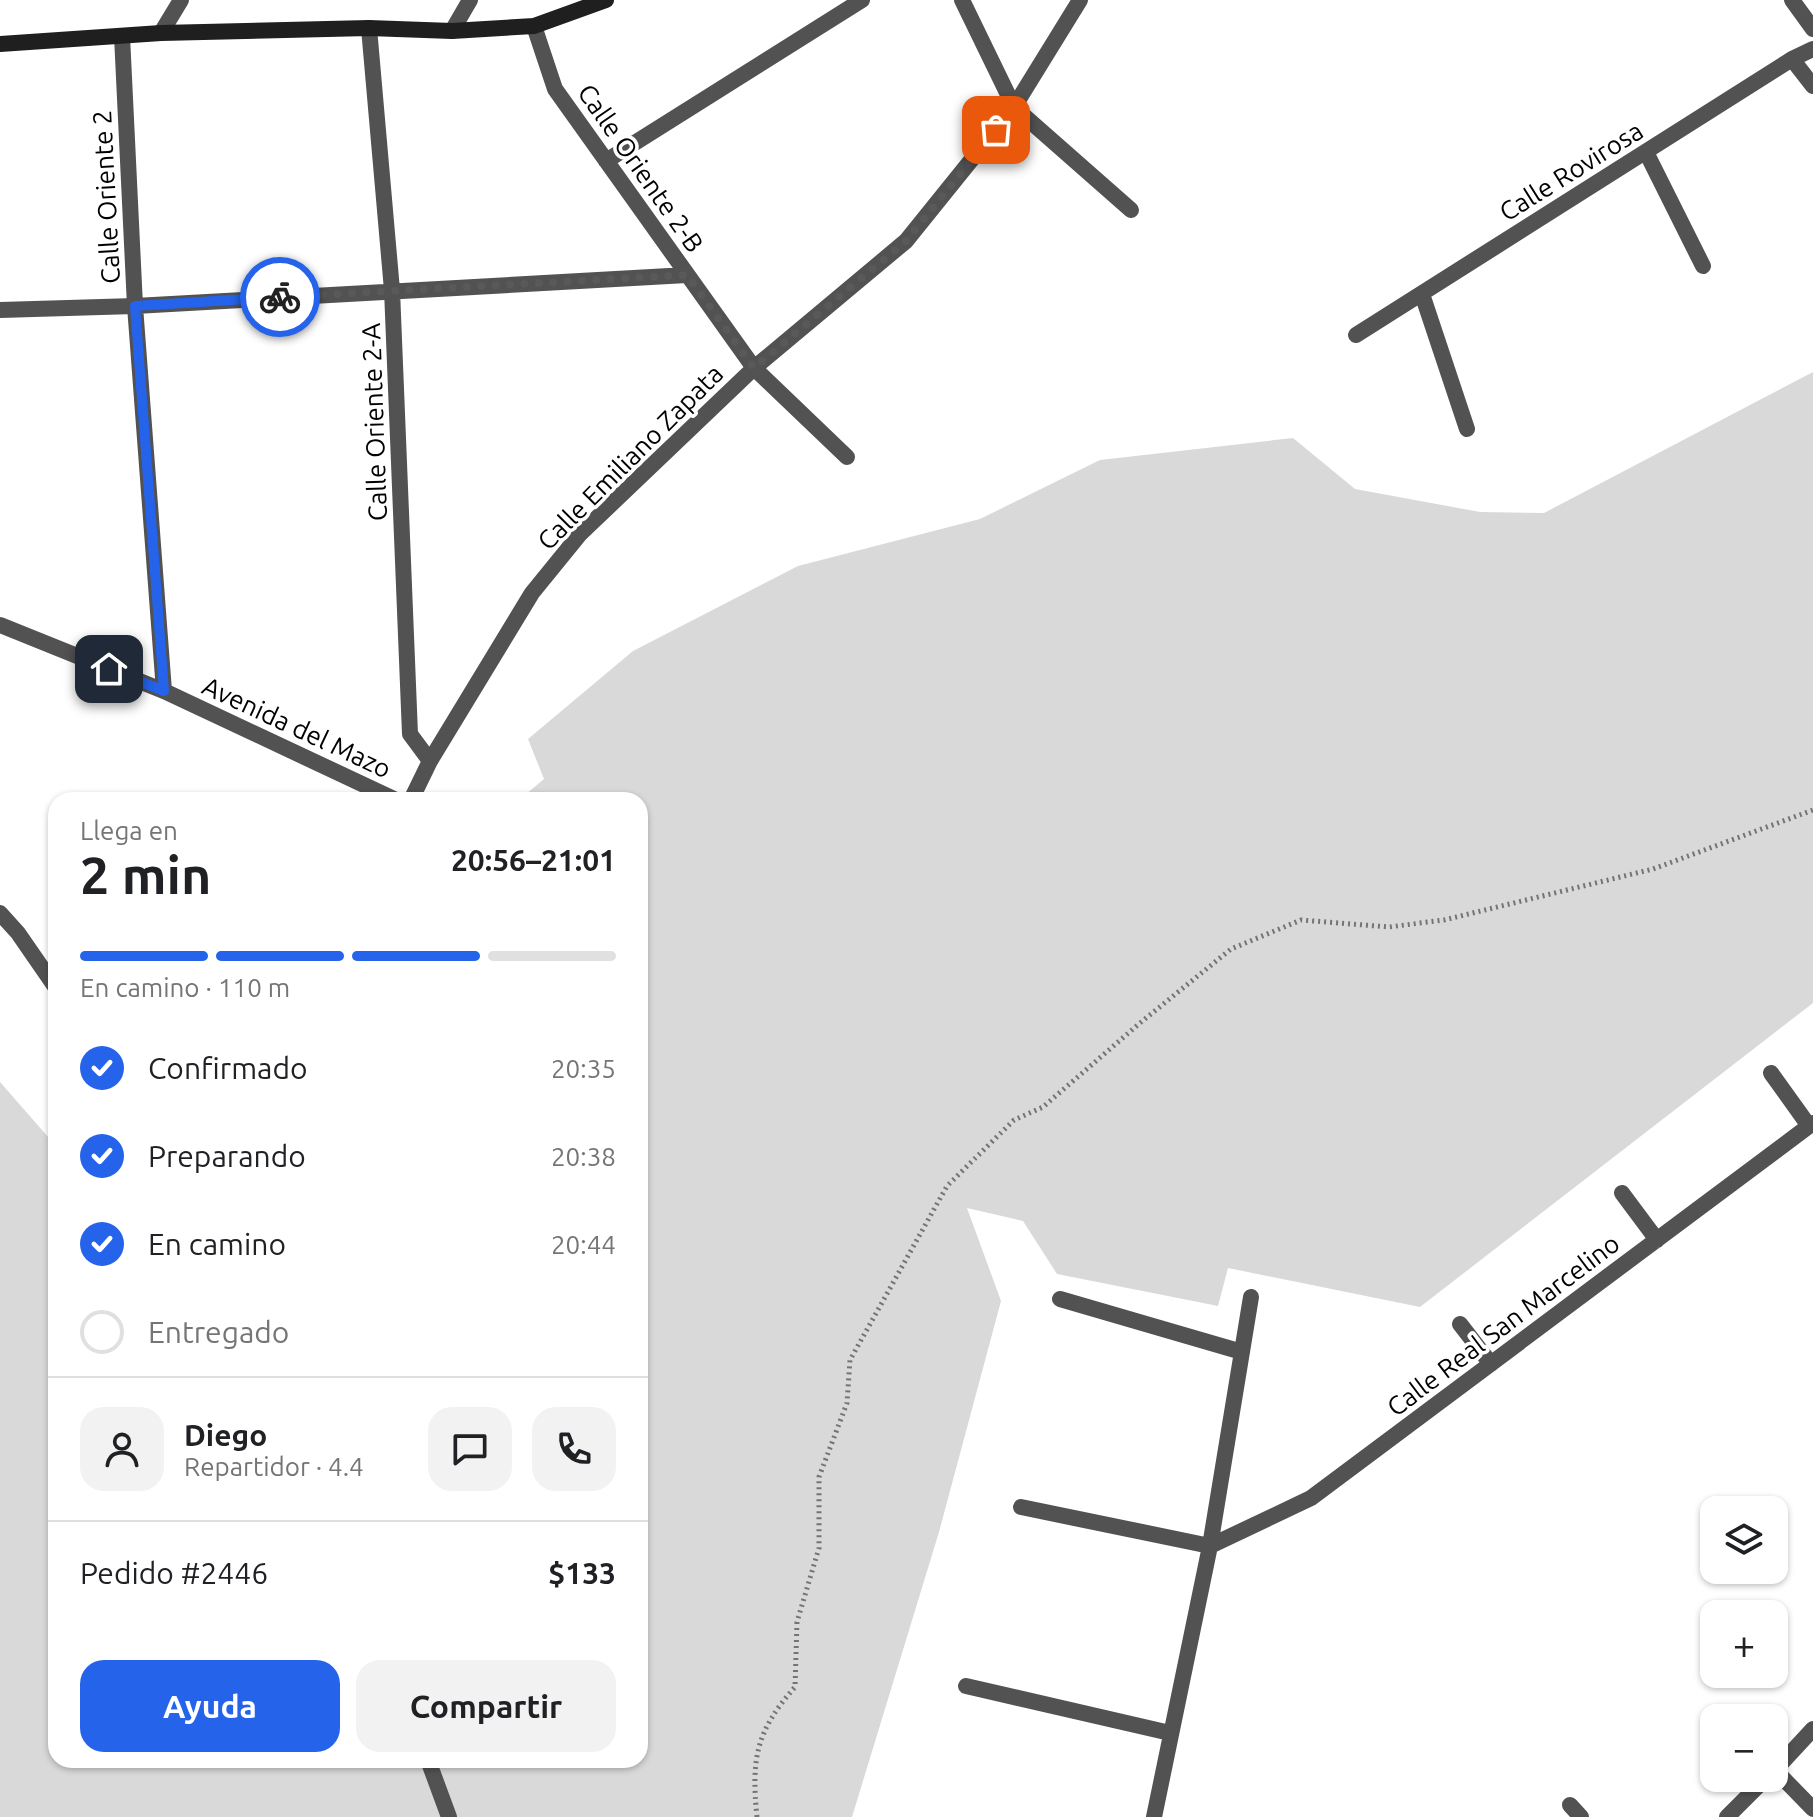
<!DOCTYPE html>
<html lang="es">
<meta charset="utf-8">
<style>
body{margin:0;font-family:Ubuntu,sans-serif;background:#f2f2f2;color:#202124;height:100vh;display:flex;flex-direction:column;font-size:30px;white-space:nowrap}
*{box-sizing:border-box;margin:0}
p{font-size:26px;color:#757577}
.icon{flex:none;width:44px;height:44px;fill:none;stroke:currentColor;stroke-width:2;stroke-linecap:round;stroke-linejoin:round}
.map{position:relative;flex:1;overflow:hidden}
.drawer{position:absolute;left:48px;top:792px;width:600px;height:976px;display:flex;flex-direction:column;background:#fff;border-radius:24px;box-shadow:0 2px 6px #0004}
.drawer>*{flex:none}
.buttons{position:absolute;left:1700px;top:1496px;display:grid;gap:16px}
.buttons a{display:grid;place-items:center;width:88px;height:88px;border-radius:16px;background:#fff;box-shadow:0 2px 6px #0004;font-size:40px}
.pin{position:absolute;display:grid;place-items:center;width:68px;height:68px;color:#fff;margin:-34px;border-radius:16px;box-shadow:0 4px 12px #0006}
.courier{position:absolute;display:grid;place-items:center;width:80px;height:80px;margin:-40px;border:6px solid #2563eb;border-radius:50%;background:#fff;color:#222;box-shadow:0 2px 10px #0007}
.head em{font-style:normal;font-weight:600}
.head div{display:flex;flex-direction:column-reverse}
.head{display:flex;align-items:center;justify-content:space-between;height:136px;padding:0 32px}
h1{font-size:52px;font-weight:600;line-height:60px}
.bar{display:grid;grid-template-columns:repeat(4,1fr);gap:12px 8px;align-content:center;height:96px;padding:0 32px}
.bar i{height:10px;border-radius:6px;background:#e0e0e0}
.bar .current{background:#2563eb}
.bar p{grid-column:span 4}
.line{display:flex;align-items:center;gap:20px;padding:0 32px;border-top:2px solid #e0e0e0}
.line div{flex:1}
.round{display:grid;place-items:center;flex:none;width:84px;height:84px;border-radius:24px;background:#f2f2f2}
ol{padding:0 32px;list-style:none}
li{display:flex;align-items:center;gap:24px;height:88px}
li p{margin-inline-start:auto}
li .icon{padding:8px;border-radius:50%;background:#2563eb;color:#fff;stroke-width:4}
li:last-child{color:#757577}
li i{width:44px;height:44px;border:4px solid #e0e0e0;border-radius:50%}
.primary-button{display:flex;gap:16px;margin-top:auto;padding:16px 32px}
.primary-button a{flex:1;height:92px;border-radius:24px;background:#2563eb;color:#fff;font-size:32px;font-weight:600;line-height:92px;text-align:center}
.primary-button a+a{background:#f2f2f2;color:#202124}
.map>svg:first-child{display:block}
.green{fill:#d9d9d9}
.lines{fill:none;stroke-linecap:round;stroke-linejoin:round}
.path{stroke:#747474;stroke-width:5;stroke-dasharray:2 4;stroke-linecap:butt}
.minor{stroke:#525252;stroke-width:16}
.secondary{stroke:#1f1f1f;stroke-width:16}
.done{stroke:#595959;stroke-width:8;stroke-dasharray:0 14.4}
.route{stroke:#2563eb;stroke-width:10}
.labels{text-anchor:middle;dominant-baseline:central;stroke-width:7;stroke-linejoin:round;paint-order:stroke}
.street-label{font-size:26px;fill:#000;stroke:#fff}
</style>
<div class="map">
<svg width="1813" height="1817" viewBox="0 0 1813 1817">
<rect width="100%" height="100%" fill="#fff"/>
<path class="green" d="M1813,372V1003L1420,1307L1228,1268L1218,1306L1057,1274L1023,1221L967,1208L1001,1301L939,1532L852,1817H0V1082L56,1146V1760H640V800H519L544,779L528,739L633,651L798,566L980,519L1100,460L1293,438L1355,489L1480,512L1544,513Z"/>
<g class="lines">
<path class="path" d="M757,1817C751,1759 756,1731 795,1687L797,1622L819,1548V1477L847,1403L850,1360L947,1186L1014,1120L1043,1107L1140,1023L1231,949L1301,920L1389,927L1444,920L1653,869L1813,810"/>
<path class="minor" d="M962,0L1014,107L1131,210
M1792,0L1813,29
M534,26L555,89L754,368L847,457
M369,28L392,290L410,734L430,761
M452,31L470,0
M161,33L181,0
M122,36L135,306L164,691
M1792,59L1813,86
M1646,152L1703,266
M606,161L862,0
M1422,294L1467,429
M0,310L135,306L687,275
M1356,335L1792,59L1813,49
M0,625L164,691L396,800
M411,800L430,761L532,593L580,534L754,368L906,241L1014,107L1080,0
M0,913L18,933L56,988
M1771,1073L1809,1126
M1622,1193L1657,1240
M1060,1299L1242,1352
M1460,1324L1491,1364
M1021,1507L1210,1546L1311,1498L1813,1123
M966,1686L1170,1733
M428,1760L449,1817
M1775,1770L1813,1809
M1774,1771L1813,1729
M1570,1805L1581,1817
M1154,1817L1210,1546L1251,1297
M1727,1817L1766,1778"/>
<path class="secondary" d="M0,44L161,33L369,28L452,31L534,26L606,0"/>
</g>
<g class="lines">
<path class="done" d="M280,297L687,275L754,368L906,241L996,130"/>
<path class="route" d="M109,669L164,691L135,306L280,297"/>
</g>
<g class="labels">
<g class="street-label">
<text transform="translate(641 168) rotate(55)">Calle Oriente 2-B</text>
<text transform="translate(1571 171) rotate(-32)">Calle Rovirosa</text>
<text transform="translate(106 197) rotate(-93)">Calle Oriente 2</text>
<text transform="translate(374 422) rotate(-92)">Calle Oriente 2-A</text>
<text transform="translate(630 457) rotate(-45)">Calle Emiliano Zapata</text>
<text transform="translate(297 727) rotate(25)">Avenida del Mazo</text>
<text transform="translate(1503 1325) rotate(-37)">Calle Real San Marcelino</text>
</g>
</g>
</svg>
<div class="buttons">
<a><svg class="icon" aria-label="layers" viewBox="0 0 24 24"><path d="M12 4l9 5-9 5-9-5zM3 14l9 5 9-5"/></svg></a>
<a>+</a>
<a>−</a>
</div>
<div class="pin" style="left:996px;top:130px;background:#ea580c"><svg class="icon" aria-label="bag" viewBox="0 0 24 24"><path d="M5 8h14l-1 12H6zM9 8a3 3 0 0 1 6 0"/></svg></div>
<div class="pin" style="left:109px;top:669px;background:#1f2937"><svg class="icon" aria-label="home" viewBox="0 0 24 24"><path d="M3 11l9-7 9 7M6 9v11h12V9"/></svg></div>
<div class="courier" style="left:280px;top:297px"><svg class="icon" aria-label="bike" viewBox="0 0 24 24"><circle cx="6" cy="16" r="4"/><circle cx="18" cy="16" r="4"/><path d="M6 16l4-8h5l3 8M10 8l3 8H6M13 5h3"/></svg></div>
<section class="drawer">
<div class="head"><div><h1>2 min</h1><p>Llega en</p></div><em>20:56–21:01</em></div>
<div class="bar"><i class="current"></i><i class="current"></i><i class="current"></i><i></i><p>En camino · 110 m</p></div>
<ol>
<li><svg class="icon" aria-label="check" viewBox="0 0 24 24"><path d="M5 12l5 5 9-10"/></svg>Confirmado<p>20:35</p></li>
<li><svg class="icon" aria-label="check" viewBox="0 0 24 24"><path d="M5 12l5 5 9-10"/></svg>Preparando<p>20:38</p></li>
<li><svg class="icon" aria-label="check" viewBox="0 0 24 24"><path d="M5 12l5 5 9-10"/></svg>En camino<p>20:44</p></li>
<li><i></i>Entregado</li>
</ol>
<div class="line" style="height:144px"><a class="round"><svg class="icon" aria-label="person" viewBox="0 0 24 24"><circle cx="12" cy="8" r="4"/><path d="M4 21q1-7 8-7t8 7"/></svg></a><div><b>Diego</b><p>Repartidor · 4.4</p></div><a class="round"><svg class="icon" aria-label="chat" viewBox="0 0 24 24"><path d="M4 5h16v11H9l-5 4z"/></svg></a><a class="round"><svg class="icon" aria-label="phone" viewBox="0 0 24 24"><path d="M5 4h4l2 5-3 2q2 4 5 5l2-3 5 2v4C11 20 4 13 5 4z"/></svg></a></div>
<div class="line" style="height:104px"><div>Pedido #2446</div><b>$133</b></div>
<div class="primary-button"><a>Ayuda</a><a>Compartir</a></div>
</section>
</div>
